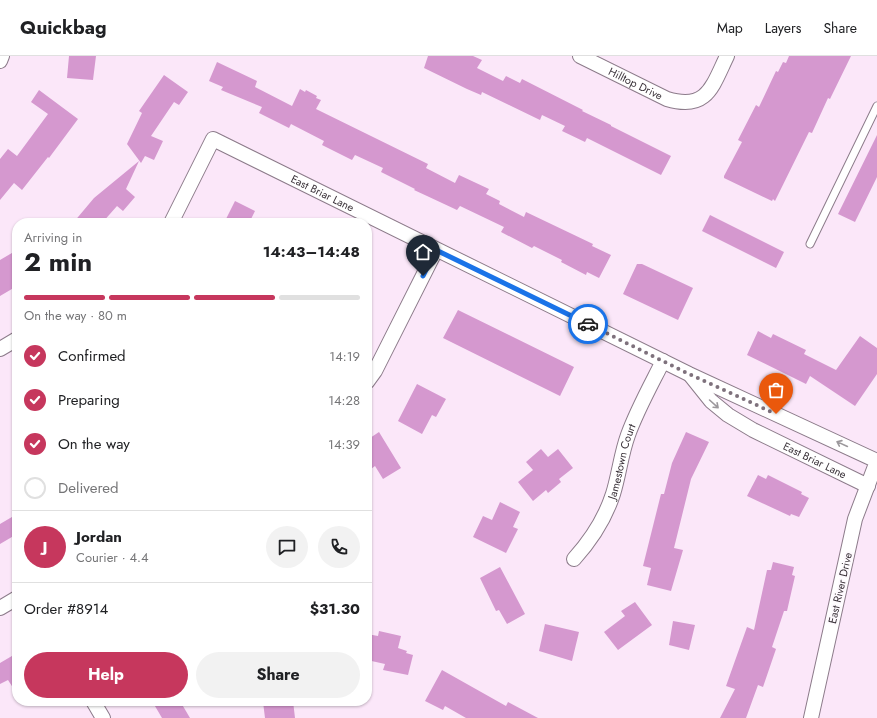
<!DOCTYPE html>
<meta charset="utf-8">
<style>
body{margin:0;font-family:Jost,sans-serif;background:#f2f2f2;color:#202124;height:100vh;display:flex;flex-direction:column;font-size:15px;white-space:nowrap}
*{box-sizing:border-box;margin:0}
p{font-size:13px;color:#757577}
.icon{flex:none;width:22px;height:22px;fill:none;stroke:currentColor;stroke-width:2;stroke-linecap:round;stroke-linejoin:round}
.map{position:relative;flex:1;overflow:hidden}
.sheet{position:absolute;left:12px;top:162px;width:360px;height:488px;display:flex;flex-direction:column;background:#fff;border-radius:16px;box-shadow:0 1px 3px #0004}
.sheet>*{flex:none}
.pin{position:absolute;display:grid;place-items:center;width:34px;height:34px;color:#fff;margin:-41px -17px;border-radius:50% 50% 50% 0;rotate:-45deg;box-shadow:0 0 4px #0007}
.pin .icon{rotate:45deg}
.courier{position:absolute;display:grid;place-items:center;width:40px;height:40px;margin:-20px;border:3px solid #1a73e8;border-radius:50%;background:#fff;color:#222;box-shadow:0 1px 5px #0007}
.overview em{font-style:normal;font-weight:700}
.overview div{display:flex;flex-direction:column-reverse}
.overview{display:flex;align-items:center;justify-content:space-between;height:68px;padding:0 12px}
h1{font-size:26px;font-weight:700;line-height:30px}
.bar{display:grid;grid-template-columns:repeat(4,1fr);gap:6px 4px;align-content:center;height:48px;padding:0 12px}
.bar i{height:5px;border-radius:3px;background:#e0e0e0}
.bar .on{background:#c6375d}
.bar p{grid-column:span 4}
.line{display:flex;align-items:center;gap:10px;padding:0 12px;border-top:1px solid #e0e0e0}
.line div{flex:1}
.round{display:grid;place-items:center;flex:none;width:42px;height:42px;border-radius:21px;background:#f2f2f2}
ol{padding:0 12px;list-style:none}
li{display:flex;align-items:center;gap:12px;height:44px}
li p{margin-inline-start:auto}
li .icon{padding:4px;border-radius:50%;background:#c6375d;color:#fff;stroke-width:4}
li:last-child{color:#757577}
li i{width:22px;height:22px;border:2px solid #e0e0e0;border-radius:50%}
.cta{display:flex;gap:8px;margin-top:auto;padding:8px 12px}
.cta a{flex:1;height:46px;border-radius:24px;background:#c6375d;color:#fff;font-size:16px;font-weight:700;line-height:46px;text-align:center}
.cta a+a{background:#f2f2f2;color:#202124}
header{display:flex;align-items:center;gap:24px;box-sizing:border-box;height:56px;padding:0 20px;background:#fff;border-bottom:1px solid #e0e0e0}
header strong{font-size:19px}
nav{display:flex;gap:22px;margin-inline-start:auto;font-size:14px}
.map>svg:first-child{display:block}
.building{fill:#d598cf}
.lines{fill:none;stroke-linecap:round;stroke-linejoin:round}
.lane-casing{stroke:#8c7b8a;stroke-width:9}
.street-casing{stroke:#8c7b8a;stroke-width:16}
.lane{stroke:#fff;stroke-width:7}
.street{stroke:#fff;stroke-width:14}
.oneway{stroke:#9c989c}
.done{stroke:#7e717c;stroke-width:4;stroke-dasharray:0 7.2}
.route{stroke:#1a73e8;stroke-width:5}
.labels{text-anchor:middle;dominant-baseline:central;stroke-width:4;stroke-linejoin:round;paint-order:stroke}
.street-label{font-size:11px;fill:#3a3239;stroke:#fefafe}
</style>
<header>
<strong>Quickbag</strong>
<nav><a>Map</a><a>Layers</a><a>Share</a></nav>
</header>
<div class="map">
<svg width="877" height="662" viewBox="0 0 877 662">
<rect width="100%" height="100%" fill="#fbe7f9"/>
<path class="building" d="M69,0H96L93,24L67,22Z
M428,0H473L482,4L477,12L503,25L506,20L520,27L522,23L583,54L582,55L611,69V70L671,100L661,119L587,82L585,86L562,75L565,70L542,59L540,64L482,36L481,39L467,33L424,12Z
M789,0H851L830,43L828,42L812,77L809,76L775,145L773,143L772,145L724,122V120L742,86L738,84L756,49L759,51L776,15L778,16L783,6L786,7Z
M217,6L257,25L255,31L292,50L300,33L305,36L306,34L317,40L316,42L321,44L316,53L428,108L426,112L455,127L459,119L489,133L486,138L500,145L499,148L524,161L526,156L593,188L592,190L611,199L599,222L587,216L586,219L561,206L562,204L534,190L532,192L501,176L504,171L460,150L457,154L427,140L414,134L415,133L381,116L383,112L355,99L352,104L322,89L324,85L291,68L289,72L259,57L262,51L221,34L223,31L209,25Z
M164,19L188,36L179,49L174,46L151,80L163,85L154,104L145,100L141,107L127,88L142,57L139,55Z
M39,34L78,63L49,102L48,101L22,134L14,127L0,144V103L8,93L17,100L48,58L31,46Z
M877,79V121L855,166L838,158Z
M139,105L126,133L135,141L123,155L117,150L102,167H73L94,142Z
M235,145L255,155L249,167H224Z
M710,159L784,196L776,212L702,175Z
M17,194V230L0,240V204Z
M637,208H642L693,232L678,264L623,238Z
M458,254L574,311L560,340L443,282Z
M758,275L771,282L773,278L806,294L804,298L836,314L860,280L877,292V318L855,350L810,320L806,328L747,299Z
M417,328L446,343L436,361L432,359L422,378L398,365Z
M379,376L401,412L383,423L375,410L367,416V384Z
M686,376L709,386L691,423L674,492L683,494L671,535L647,529L651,512L643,510L661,438H664L672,407Z
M541,393L548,401L558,393L573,412L559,423L561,426L548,437L546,434L533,445L518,426L533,414L526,406Z
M758,419L766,423L768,419L802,436L801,438L809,442L799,461L791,458L790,460L747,440Z
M500,446L520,456L513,471L518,473L506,497L473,481L483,460L492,464Z
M17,458V478L0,488V468Z
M773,506L794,511L792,519L795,520L787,555H784L772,591L776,593L763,631L758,629L746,662H720L735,633L726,630L747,571L754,574L767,514H771Z
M500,511L525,558L507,568L499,554L496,555L480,522Z
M635,546L652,569L618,594L604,576L625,560L621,555Z
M673,565L695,569L689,594L669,589Z
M545,568L579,576L572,605L539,595Z
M379,575L401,580L398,592L407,595L406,597L413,599L408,619L383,614L385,608L367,604V578L378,580Z
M17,597V638L8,624L0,628V607Z
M442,614L506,650L508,646L538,662H466L445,650L443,654L425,645Z
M152,645H180L190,662H162Z
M269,645H293L295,662H265L263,646Z"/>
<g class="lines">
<defs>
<path id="lane" d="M810,188L877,50"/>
<g id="street">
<path id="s1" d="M580,0L667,43C707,55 712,31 727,0"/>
<path d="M0,5L2,0"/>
<path id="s2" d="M171,167L213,83L689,318L877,405L855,463L811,662"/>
<path d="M0,293L17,283"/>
<path id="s3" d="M691,320L711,345L728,359L753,374L868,430"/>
<path d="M367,326L375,315L436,194"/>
<path id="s4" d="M574,503C592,483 605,463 613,438C619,419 621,398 628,379C637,354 651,329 663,305"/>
<path d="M0,552L17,542"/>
<path d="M93,645L103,662"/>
</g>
</defs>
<use href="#lane" class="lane-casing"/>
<use href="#street" class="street-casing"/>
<use href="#lane" class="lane"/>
<use href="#street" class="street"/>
</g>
<defs><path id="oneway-shaft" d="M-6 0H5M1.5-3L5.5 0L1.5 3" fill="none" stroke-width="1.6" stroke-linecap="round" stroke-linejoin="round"/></defs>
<g class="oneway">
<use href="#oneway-shaft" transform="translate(714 348) rotate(42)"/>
<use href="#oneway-shaft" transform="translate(842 388) rotate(-155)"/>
</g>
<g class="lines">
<path class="done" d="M588,268L689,318L776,358"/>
<path class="route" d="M423,220L436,194L588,268"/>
</g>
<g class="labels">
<g class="street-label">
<text stroke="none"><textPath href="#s1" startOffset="62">Hilltop Drive</textPath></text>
<text stroke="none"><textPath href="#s2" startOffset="216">East Briar Lane</textPath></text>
<text stroke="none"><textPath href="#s3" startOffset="152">East Briar Lane</textPath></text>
<text stroke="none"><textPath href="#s4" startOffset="110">Jamestown Court</textPath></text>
<text transform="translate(840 532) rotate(-77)">East River Drive</text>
</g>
</g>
</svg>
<div class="pin" style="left:776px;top:358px;background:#ea580c"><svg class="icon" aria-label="bag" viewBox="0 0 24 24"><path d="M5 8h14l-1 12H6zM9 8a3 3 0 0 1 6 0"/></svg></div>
<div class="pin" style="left:423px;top:220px;background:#1f2937"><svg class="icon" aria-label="home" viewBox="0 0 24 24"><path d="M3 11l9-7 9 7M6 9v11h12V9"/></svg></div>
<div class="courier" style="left:588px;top:268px"><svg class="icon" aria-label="car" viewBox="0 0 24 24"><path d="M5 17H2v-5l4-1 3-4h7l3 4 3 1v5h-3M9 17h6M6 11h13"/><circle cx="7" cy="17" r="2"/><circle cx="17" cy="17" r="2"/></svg></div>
<section class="sheet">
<div class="overview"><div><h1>2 min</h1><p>Arriving in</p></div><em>14:43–14:48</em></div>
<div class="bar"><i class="on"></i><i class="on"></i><i class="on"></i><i></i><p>On the way · 80 m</p></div>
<ol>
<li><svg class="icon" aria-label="check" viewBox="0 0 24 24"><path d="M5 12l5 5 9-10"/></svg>Confirmed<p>14:19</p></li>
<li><svg class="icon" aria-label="check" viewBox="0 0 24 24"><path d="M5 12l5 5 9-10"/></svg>Preparing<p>14:28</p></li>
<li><svg class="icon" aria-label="check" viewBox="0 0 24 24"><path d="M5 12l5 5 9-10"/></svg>On the way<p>14:39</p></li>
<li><i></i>Delivered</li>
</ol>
<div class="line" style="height:72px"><b class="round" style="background:#c6375d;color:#fff">J</b><div><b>Jordan</b><p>Courier · 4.4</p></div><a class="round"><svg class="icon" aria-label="chat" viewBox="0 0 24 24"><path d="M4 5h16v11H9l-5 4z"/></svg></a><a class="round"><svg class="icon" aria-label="phone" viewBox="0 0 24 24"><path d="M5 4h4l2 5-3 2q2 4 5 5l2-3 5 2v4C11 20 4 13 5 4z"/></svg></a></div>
<div class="line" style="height:52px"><div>Order #8914</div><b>$31.30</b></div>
<div class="cta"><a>Help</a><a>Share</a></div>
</section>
</div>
